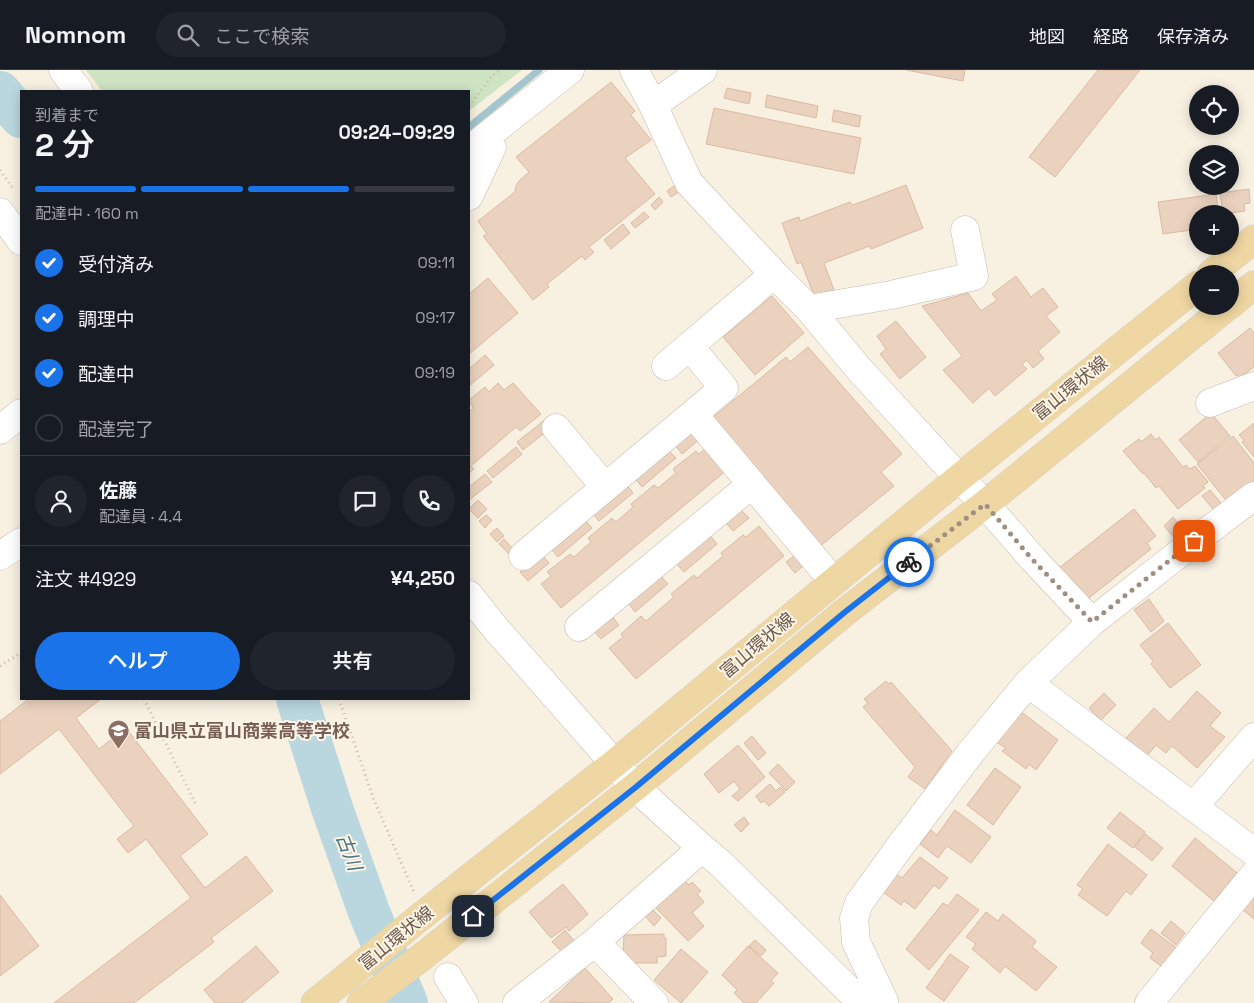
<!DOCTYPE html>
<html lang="ja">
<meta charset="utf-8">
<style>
body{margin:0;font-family:"Space Grotesk","Noto Sans JP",sans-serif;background:#20242c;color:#f1f3f6;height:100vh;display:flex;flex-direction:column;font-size:19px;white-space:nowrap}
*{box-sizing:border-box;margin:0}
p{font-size:16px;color:#9ea1a6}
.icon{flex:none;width:28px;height:28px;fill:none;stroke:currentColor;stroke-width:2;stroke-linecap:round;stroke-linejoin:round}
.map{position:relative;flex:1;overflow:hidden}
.sheet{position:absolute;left:20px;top:20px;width:450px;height:610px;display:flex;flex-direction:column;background:#171b24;border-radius:0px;box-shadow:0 2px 12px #0003}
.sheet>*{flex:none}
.controls{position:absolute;left:1189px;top:15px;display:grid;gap:10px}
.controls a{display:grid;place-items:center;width:50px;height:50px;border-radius:50%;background:#171b24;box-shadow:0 2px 12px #0003;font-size:25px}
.pin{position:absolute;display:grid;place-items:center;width:42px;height:42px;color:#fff;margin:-21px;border-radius:10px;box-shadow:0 2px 8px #0006}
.courier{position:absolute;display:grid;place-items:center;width:50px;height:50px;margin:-25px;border:4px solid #1a73e8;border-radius:50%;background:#fff;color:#222;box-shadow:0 1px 6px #0007}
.summary em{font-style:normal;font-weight:600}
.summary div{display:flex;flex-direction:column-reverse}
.summary{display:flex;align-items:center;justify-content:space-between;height:85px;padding:0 15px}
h1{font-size:32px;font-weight:600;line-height:38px}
.bar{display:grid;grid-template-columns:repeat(4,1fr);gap:8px 5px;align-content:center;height:60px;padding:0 15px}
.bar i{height:6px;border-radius:4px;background:#363941}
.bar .selected{background:#1a73e8}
.bar p{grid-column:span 4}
.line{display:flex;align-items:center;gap:12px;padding:0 15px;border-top:1px solid #363941}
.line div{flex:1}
.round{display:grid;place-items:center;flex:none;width:52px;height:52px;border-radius:26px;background:#20242c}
ol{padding:0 15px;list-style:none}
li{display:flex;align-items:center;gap:15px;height:55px}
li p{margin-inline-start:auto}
li .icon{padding:5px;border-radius:50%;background:#1a73e8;color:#fff;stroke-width:4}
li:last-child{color:#9ea1a6}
li i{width:28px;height:28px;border:2px solid #363941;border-radius:50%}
.primary-button{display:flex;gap:10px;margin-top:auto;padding:10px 15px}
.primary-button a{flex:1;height:58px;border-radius:30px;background:#1a73e8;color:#fff;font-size:20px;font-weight:600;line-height:58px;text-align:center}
.primary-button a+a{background:#20242c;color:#f1f3f6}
header{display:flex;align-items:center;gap:30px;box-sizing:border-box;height:70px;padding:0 25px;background:#171b24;border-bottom:1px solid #363941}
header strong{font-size:24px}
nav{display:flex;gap:28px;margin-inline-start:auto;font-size:18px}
.search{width:350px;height:45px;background:#20242c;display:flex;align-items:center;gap:12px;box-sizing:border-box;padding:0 18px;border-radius:28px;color:#9ea1a6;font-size:19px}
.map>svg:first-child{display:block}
.green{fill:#cee4c3}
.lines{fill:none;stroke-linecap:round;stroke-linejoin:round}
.stream{stroke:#a2c5cf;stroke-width:7}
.river{stroke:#bad7df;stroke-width:42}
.building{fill:#ead2be;stroke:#dabaa1}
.minor-casing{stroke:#c7b9ab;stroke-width:29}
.major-casing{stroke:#d6d1cd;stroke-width:29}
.path{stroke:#ceb6a2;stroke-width:3;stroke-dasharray:1 4;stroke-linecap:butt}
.minor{stroke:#fff;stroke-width:28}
.major{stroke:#efd7a3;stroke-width:28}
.done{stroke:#9e8f80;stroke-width:5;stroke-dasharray:0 9}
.route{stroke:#1a73e8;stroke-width:6}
.labels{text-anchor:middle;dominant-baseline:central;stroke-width:4;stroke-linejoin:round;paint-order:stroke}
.street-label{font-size:18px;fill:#6d5a4c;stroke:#fcf5e8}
.education-label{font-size:18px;font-weight:bold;fill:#785e54;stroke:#fcf5e8;text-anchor:start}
.water-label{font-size:19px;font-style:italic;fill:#49727d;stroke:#fcf5e8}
</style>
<header>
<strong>Nomnom</strong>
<div class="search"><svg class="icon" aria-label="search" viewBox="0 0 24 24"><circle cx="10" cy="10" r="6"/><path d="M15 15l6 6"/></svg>ここで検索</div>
<nav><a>地図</a><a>経路</a><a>保存済み</a></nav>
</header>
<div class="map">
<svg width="1254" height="933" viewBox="0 0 1254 933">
<rect width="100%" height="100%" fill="#f8f1e2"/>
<path class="green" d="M86,0H522L469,41V21H102Z"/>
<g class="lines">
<path class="stream" d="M469,57L539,0"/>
<path class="river" d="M0,22L21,47
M297,629L333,741L369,842L407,933"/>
</g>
<path class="building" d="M906,0H965L963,11Z
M1098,0H1140L1055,107L1029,87Z
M611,12L635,41L631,45L651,70L625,88L655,124L589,177L594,182L585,190L582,186L547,214L549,217L533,230L483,166L487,164L478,151L515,122L516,116L519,111L529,102L516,87Z
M727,18L751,23L749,34L724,28Z
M767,25L818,36L816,48L765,37Z
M714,38L825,61L861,68L854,104L706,74Z
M834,40L861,46L859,57L832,51Z
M677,114L682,120L671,127L667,121Z
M906,115L923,158L871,179L870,176L824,193L834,220L815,228L801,192L797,194L782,153L799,147L800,151L850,132L853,135Z
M1249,119L1250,133L1244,134L1245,141L1223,144L1220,123Z
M1216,124L1219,144H1198V159L1163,164L1158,132Z
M659,127L663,132L655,140L651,135Z
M644,142L649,147L635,158L631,153Z
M623,154L630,163L611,179L604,170Z
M1016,206L1031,227L1043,218L1058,237L1046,246L1060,262L1038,281L1044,289L1033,298L1027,290L1022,294L1027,299L995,326L989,318L973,333L943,300L962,286L922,236L968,223L981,241L997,230L992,224Z
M488,208L518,243L469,284V224Z
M772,226L804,263L755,305L723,267Z
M896,251L926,287L900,309L880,284L886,279L877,266Z
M1250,258L1254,263V297L1240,307L1238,305L1236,306L1218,283Z
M808,277L902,384L881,402L894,416L819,477L711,349L786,287L790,292Z
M485,285L494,295L469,316V299Z
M498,313L504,320L513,313L541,344L520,361L516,357L471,396L474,399L469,403V342L473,338L469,330L485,317L489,322Z
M1211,343L1230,366L1198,392L1179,370Z
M547,348L553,356L523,380L517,372Z
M1254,353V387L1242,372L1244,370L1239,365Z
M692,360L700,369L682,384L675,375Z
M1151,364L1156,370L1159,367L1183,397L1186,395L1190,399L1195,396L1208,412L1203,416L1205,418L1178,439L1159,416L1156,418L1144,403L1143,404L1123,381L1139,369L1141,372Z
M1233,366L1254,393V412L1228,433L1197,394Z
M708,376L728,399L561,538L541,514L551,506L547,502L570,484L574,487L591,472L588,468L612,448L616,452L633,437L631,434L654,415L658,418L676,403L673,399L696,381L699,384Z
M516,377L522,384L493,408L487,401Z
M667,379L676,388L642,417L634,407Z
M485,404L492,412L469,430V417Z
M625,413L633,423L599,451L591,441Z
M1210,420L1222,434L1214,440L1202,426Z
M478,430L487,439L478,448L469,439Z
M1134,439L1156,466L1147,473L1151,479L1085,531L1059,498Z
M741,440L749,448L733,461L726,453Z
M486,445L492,450L485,458L479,451Z
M1173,447L1187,464L1178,472L1164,456Z
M583,448L592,458L558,487L549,476Z
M759,456L784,486L636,609L609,578L623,567L621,564L641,546L646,551L674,527L671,524L694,505L697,508L723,486L721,483L743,465L746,467Z
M497,458L504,466L497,472L490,464Z
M709,464L717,474L684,502L675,492Z
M504,469L514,480L509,484L499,474Z
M541,484L549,493L528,511L520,502Z
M795,485L803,496L795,503L786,492Z
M659,504L668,514L635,542L627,531Z
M1149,529L1164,551L1151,562L1134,540Z
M611,545L619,555L601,569L593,560Z
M1168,553L1201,595L1170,618L1151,594L1153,591L1140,575Z
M886,611L889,614L891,612L952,681L925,719L908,707L915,697L863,637L868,633L864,629Z
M1197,621L1221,643L1210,656L1225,667L1197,698L1172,676L1166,683L1156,675L1146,687L1126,668L1154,638L1169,652Z
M1104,623L1116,635L1101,650L1089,638Z
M29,629H101L76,648L99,679L126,658L208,764L180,786L205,818L246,786L273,821L211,868L214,872L134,933H54L191,828L146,769L128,783L117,769L134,756L59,659L0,704V651Z
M1020,641L1058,670L1036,700L1029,694L1026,699L1002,681L1006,678L996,672Z
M752,666L766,683L758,690L744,673Z
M738,675L765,707L738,731L732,726L740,719L734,711L719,723L704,704Z
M778,694L795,712L786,721L769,703Z
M995,698L1021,717L993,755L967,735Z
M770,714L776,721L780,717L785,722L769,736L764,731L761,733L756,726Z
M955,740L991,767L971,793L947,776L938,788L920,774L931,760L937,765Z
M1120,742L1145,762L1133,778L1107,758Z
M744,747L749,754L741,762L734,755Z
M1145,764L1163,778L1152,791L1135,777Z
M1195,768L1237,803L1214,831L1172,796Z
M1108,774L1147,805L1131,825L1126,821L1107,846L1078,825L1083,819L1077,815Z
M920,787L948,808L939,819L934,815L915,839L904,831L901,835L883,822L896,804L902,808Z
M684,810L689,815L692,812L701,821L697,824L704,832L692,843L704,856L688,871L655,837Z
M563,814L588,844L569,861L566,857L551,868L529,842Z
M957,824L979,840L929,900L906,879L943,833L948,836Z
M0,825L39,876L0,906Z
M1254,825V849L1242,839Z
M652,839L661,848L654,856L645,846Z
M986,842L998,851L1003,844L1036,871L1032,877L1057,897L1036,921L1005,896L1000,903L972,879L976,874L966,867Z
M1171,851L1185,863L1176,875L1161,863Z
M1151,859L1178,879L1164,898L1150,888L1153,883L1141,873Z
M565,860L575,872L563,883L552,872Z
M664,864V868H666V886L657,887V893H628V885H623L624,865Z
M755,870L766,880L761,886L749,876Z
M256,876L279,902L242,933H215L204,920Z
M748,876L778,903L771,911L774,913L756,933H744L734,923L737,920L722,905Z
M681,879L708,902L681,933L654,910Z
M950,884L969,897L944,931L926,918Z
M585,898L613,929L608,933L549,932Z"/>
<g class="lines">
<defs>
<path id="minor" d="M63,0L79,21
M634,0L653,35L689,113L774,204L809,239L859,299L959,408L985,434L1033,489L1092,552
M653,35L703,0
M469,80L570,0
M469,126L492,77L484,69
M0,142L21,171
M809,239L891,225L974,206L965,160
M666,296L774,204
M1210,333L1254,316
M693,344L834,512
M556,358L605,417
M0,360L21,343
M1254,426L1209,460L1092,552L1028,613L1254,782
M0,486L21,472
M523,486L724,318L690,277
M469,525L491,553L635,717L702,778L720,793L862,933
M579,557L752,414
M1194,736L1254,667
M595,872L654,933
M448,907L464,933
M517,933L595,872L702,778
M883,933L884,931L856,872L854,848L859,833L901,775L972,681L1028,613
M1149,933L1254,805"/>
<path id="major" d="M1211,204L1254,169
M1230,235L1254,215
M315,933L414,852L615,693L959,408L1198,215
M361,933L427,883L635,717L845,542L985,434L1228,236"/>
</defs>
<use href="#minor" class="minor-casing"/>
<use href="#major" class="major-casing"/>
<path class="path" d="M469,36L492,6L500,0
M0,100L14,120
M0,596L21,583
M144,629L196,735
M339,629L374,730L414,822"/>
<use href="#minor" class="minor"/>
<use href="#major" class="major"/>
</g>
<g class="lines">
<path class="done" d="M909,492L985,434L1032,489L1092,552L1194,471"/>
<path class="route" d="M473,846L636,717L845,542L909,492"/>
</g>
<defs>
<symbol id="school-pin" viewBox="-11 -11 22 30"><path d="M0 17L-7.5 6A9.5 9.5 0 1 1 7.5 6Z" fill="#8d6e63" stroke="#fcf5e8"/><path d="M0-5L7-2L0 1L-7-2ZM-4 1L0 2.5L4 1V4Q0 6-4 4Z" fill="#fff"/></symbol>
</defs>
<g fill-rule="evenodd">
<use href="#school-pin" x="106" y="648" width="25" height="34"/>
</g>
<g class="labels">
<g class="street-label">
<text transform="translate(1070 318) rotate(-39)">富山環状線</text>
<text transform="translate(757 575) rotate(-40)">富山環状線</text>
<text transform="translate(396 868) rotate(-39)">富山環状線</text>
</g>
<g class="education-label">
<text x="134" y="660">富山県立富山商業高等学校</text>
</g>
<g class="water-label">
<text transform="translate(349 782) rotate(69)">古川</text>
</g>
</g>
</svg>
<div class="controls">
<a><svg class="icon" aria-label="locate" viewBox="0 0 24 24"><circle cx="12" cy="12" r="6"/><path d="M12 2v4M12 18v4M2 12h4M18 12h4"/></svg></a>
<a><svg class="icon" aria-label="layers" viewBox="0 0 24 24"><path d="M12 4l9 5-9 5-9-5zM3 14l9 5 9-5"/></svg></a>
<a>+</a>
<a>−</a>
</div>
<div class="pin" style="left:1194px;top:471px;background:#ea580c"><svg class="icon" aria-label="bag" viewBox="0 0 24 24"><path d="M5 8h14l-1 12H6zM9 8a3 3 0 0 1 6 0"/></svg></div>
<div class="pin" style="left:473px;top:846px;background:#1f2937"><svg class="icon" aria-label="home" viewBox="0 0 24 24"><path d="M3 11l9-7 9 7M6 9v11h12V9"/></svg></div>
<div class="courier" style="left:909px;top:492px"><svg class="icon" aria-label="bike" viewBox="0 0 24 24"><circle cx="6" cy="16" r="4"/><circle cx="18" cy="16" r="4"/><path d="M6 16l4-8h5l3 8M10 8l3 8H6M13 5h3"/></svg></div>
<section class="sheet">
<div class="summary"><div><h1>2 分</h1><p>到着まで</p></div><em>09:24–09:29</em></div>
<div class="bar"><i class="selected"></i><i class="selected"></i><i class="selected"></i><i></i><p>配達中 · 160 m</p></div>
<ol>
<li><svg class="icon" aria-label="check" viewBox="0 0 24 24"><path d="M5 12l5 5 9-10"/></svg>受付済み<p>09:11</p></li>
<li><svg class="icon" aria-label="check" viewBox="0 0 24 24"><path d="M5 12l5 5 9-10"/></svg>調理中<p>09:17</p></li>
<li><svg class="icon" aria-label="check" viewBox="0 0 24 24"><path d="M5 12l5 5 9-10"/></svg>配達中<p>09:19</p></li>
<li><i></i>配達完了</li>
</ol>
<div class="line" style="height:90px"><a class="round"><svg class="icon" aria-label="person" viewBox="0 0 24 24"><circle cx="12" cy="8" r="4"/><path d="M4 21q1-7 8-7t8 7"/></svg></a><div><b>佐藤</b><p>配達員 · 4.4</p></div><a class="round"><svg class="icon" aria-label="chat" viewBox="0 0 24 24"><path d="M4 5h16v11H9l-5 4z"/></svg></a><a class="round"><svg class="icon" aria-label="phone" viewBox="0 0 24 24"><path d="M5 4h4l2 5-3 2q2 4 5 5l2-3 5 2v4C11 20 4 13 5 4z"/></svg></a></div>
<div class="line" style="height:65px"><div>注文 #4929</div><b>¥4,250</b></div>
<div class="primary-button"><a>ヘルプ</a><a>共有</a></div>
</section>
</div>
